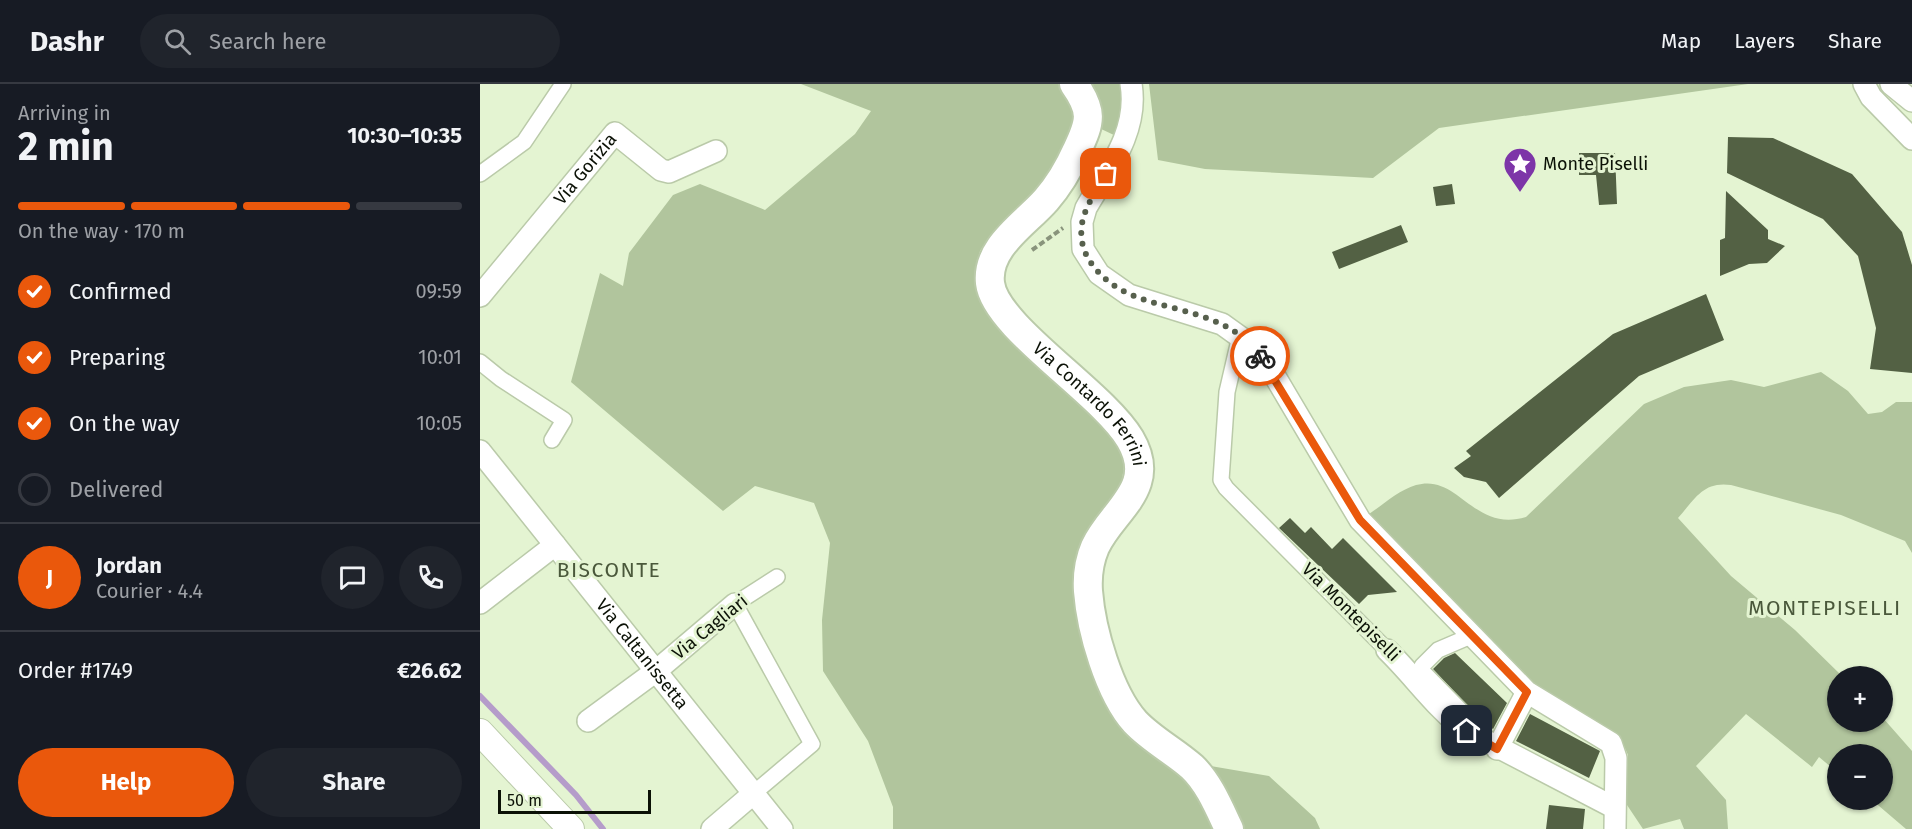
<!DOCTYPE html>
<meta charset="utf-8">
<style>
body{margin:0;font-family:"Fira Sans",sans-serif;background:#20242c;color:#f1f3f6;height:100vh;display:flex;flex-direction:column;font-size:22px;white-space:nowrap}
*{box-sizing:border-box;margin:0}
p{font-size:20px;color:#9ea1a6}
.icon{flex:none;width:33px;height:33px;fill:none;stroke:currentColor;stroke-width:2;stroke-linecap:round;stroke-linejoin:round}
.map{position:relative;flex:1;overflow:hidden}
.sheet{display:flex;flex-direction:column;background:#171b24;width:480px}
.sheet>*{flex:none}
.buttons{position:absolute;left:1347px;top:582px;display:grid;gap:12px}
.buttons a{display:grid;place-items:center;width:66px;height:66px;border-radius:50%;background:#171b24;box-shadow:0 2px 4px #0004;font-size:30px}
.scale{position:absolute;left:18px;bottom:15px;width:153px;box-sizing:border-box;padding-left:6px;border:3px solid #0b1106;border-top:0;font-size:16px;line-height:21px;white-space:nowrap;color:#0b1106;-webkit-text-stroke:4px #e4f4d2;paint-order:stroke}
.pin{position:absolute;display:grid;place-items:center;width:51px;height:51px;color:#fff;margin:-26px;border-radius:12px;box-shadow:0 3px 9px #0006}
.courier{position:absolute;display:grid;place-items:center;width:60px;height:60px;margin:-30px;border:4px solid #ea580c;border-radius:50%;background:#fff;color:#222;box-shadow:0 2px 8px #0007}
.summary em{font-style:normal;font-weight:700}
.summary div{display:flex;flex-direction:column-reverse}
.summary{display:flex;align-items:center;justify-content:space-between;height:102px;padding:0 18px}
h1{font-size:39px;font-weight:700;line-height:45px}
.bar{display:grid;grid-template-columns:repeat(4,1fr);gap:9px 6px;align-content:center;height:72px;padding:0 18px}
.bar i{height:8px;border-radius:4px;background:#363941}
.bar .selected{background:#ea580c}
.bar p{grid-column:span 4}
.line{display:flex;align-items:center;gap:15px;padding:0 18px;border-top:2px solid #363941}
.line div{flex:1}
.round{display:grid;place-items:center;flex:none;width:63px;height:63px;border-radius:32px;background:#20242c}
ol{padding:0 18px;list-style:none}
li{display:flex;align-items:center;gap:18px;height:66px}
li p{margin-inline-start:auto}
li .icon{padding:6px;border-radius:50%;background:#ea580c;color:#fff;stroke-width:4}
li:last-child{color:#9ea1a6}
li i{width:33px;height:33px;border:3px solid #363941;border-radius:50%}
.primary-button{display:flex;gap:12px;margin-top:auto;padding:12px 18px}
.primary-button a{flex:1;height:69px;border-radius:36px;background:#ea580c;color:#fff;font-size:24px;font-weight:700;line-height:69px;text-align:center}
.primary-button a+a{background:#20242c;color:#f1f3f6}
header{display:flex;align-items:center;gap:36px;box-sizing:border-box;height:84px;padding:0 30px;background:#171b24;border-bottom:2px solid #363941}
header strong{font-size:28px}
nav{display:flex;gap:33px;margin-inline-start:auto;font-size:21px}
.search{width:420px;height:54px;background:#20242c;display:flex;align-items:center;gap:15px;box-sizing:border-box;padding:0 21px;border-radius:33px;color:#9ea1a6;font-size:22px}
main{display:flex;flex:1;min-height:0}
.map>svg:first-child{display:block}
.green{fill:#b1c59d}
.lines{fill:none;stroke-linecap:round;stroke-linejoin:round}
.stream{stroke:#b59cca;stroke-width:6}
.building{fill:#536144}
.pedestrian-casing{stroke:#bacaa9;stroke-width:18}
.minor-casing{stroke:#bacaa9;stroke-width:24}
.tertiary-casing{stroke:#bacaa9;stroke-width:28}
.secondary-casing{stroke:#bacaa9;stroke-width:32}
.path{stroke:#89947c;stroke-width:4;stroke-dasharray:6 3;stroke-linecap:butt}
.pedestrian{stroke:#fff;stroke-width:15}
.minor{stroke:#fff;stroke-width:21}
.tertiary{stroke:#fff;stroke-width:26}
.secondary{stroke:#fff;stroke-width:28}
.done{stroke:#57604d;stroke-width:6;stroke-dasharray:0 10.8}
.route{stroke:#ea580c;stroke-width:8}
.labels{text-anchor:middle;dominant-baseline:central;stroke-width:6;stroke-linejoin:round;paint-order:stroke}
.poi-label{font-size:18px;fill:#0b1106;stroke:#e4f4d2;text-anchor:start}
.street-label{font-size:18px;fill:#0b1106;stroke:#e4f4d2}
.quarter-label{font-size:21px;letter-spacing:1.5px;fill:#4a583b;stroke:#e4f4d2}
</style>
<header>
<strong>Dashr</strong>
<div class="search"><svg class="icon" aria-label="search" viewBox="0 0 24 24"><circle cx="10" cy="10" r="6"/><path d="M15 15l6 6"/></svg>Search here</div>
<nav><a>Map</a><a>Layers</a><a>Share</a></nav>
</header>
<main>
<section class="sheet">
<div class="summary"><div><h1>2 min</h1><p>Arriving in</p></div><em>10:30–10:35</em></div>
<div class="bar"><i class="selected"></i><i class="selected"></i><i class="selected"></i><i></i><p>On the way · 170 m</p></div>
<ol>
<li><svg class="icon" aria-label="check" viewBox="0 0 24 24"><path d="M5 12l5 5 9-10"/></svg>Confirmed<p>09:59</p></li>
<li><svg class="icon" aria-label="check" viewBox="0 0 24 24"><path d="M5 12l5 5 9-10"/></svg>Preparing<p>10:01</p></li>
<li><svg class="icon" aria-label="check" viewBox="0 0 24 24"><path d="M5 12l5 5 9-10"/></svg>On the way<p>10:05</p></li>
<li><i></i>Delivered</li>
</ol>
<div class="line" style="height:108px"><b class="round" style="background:#ea580c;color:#fff">J</b><div><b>Jordan</b><p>Courier · 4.4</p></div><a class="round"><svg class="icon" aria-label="chat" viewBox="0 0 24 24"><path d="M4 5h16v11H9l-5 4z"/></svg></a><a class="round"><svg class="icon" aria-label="phone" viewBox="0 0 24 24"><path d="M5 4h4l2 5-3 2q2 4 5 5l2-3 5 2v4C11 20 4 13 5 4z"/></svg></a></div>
<div class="line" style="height:78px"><div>Order #1749</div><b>€26.62</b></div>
<div class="primary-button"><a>Help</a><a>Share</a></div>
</section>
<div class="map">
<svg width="1432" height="745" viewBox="0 0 1432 745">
<rect width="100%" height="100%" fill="#e4f4d2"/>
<path class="green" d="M321,0H584L600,43L548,119L509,153L500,167L494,196L506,226L641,356C649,405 637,411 609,448L626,613L713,679L789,692L835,734L840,745H413V723L388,657L343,587L342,536L350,459L334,419L275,402L243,427L91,298L120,189L143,202L149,169L193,111L220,100L285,126L375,50L391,27Z
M604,0H642L645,18L636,52L619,44Z
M669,0H1268L959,44L893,94L725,85L678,76Z
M1341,288L1368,307L1388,330L1402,328L1416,318H1432V469L1425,457L1361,431L1251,401C1223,397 1215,415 1198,434L1251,492L1315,546L1362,592H1358V638H1402L1403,634L1432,667V745H1426L1392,716H1402V670H1358L1357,688L1339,673L1332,683L1266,630L1216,682L1246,716L1248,745H1204L1200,735L1163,745L1145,718L1148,671L1140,653L1055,600L889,430C904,420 919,406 936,401C979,389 993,449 1046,433L1164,320L1204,303L1251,296L1284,303Z"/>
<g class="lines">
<path class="stream" d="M0,612L96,711L123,745"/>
</g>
<path class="building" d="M1248,53L1293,54L1372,90L1422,148L1432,181V289L1390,285L1396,244L1378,172L1343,135L1247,89Z
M1099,69H1135L1137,120L1119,121L1116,91H1099Z
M972,100L975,120L956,122L953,103Z
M1246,107L1288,146V155L1305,162L1287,179L1269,180L1240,192V156L1245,154Z
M921,141L928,158L859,185L852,168Z
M1226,210L1244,256L1159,292L1019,414L1006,398L984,393L974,384L991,372L986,367L1133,250Z
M810,434L825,449L831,443L852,465L863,454L917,508L888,511L879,520L799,444Z
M975,569L1027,619L1013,645L1000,635L953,585L964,574Z
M1050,630L1120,667L1109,694L1036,657Z
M1069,721L1105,725L1103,745H1066Z"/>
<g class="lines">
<defs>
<path id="pedestrian" d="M0,90L44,58L83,0
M760,252L747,308L741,396L746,404L907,566
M0,278L21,295L84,336L72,356
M987,647L990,636L942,587V582L958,566L993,551
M274,709L332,660L255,520L297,493"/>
<g id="minor">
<path d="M651,0C659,47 628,86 606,124L602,138L603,165L619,190L649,211L742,240L774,263L793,289L880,436L1047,608L1131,659L1136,674L1135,745"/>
<path d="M1384,0L1391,13L1432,55"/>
<path d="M1411,0L1432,17"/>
<path id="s1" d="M0,212L135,49L181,86L189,88L236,67"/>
<path id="s2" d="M0,367L302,745"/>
<path d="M0,519L75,461"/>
<path d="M907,566C934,592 957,626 987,647L1133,723"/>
<path d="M108,637L176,587L255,520"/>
<path d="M1017,665L1047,608"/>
<path d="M232,745L274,709"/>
</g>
<path id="tertiary" d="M0,648L91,745"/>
<g id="secondary">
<path id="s3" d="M594,0C613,27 611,37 597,66C589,84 579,101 566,116C545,140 506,163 510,199C515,243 622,308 650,355C679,404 632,426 615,463C609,477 607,492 608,507C611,546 629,609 655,638C672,656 694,667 712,683C729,699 739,724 749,745"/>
</g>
</defs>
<use href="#pedestrian" class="pedestrian-casing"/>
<use href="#minor" class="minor-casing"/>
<use href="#tertiary" class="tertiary-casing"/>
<use href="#secondary" class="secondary-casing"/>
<path class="path" d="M552,166L583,144"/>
<use href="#pedestrian" class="pedestrian"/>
<use href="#minor" class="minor"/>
<use href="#tertiary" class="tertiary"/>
<use href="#secondary" class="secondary"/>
</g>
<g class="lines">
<path class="done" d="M626,90C618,105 607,119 603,135C599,151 602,166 611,179C642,223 696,218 741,240C756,247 770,258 780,272"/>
<path class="route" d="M780,272L880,436L1047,608L1017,665L987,647"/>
</g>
<defs>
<symbol id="sight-pin" viewBox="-11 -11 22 30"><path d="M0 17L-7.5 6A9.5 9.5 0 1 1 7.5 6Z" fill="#7d35a8" stroke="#e4f4d2"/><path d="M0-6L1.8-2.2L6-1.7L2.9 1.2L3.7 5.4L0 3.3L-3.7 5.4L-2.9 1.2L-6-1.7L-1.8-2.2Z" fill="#fff"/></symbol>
</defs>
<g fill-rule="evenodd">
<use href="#sight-pin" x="1021" y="61" width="38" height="52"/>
</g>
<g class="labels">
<g class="poi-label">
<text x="1063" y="80">Monte Piselli</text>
</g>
<g class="street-label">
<text stroke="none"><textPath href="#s1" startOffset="165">Via Gorizia</textPath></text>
<text stroke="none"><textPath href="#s3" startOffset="394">Via Contardo Ferrini</textPath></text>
<text transform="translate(871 528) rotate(45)">Via Montepiselli</text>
<text transform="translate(230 543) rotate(-39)">Via Cagliari</text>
<text stroke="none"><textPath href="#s2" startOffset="260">Via Caltanissetta</textPath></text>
</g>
<g class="quarter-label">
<text x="129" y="486">BISCONTE</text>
<text x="1345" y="524">MONTEPISELLI</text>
</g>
</g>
</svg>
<div class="buttons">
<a>+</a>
<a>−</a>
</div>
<div class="scale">50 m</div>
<div class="pin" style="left:626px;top:90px;background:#ea580c"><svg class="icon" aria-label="bag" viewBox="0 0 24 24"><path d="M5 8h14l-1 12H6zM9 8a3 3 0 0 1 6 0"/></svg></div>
<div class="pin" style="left:987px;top:647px;background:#1f2937"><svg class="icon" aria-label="home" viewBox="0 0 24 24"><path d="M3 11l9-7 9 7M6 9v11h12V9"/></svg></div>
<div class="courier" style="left:780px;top:272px"><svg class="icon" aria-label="bike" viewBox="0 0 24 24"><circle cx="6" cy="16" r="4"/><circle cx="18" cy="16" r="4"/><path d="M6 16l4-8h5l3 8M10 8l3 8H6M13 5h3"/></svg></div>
</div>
</main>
